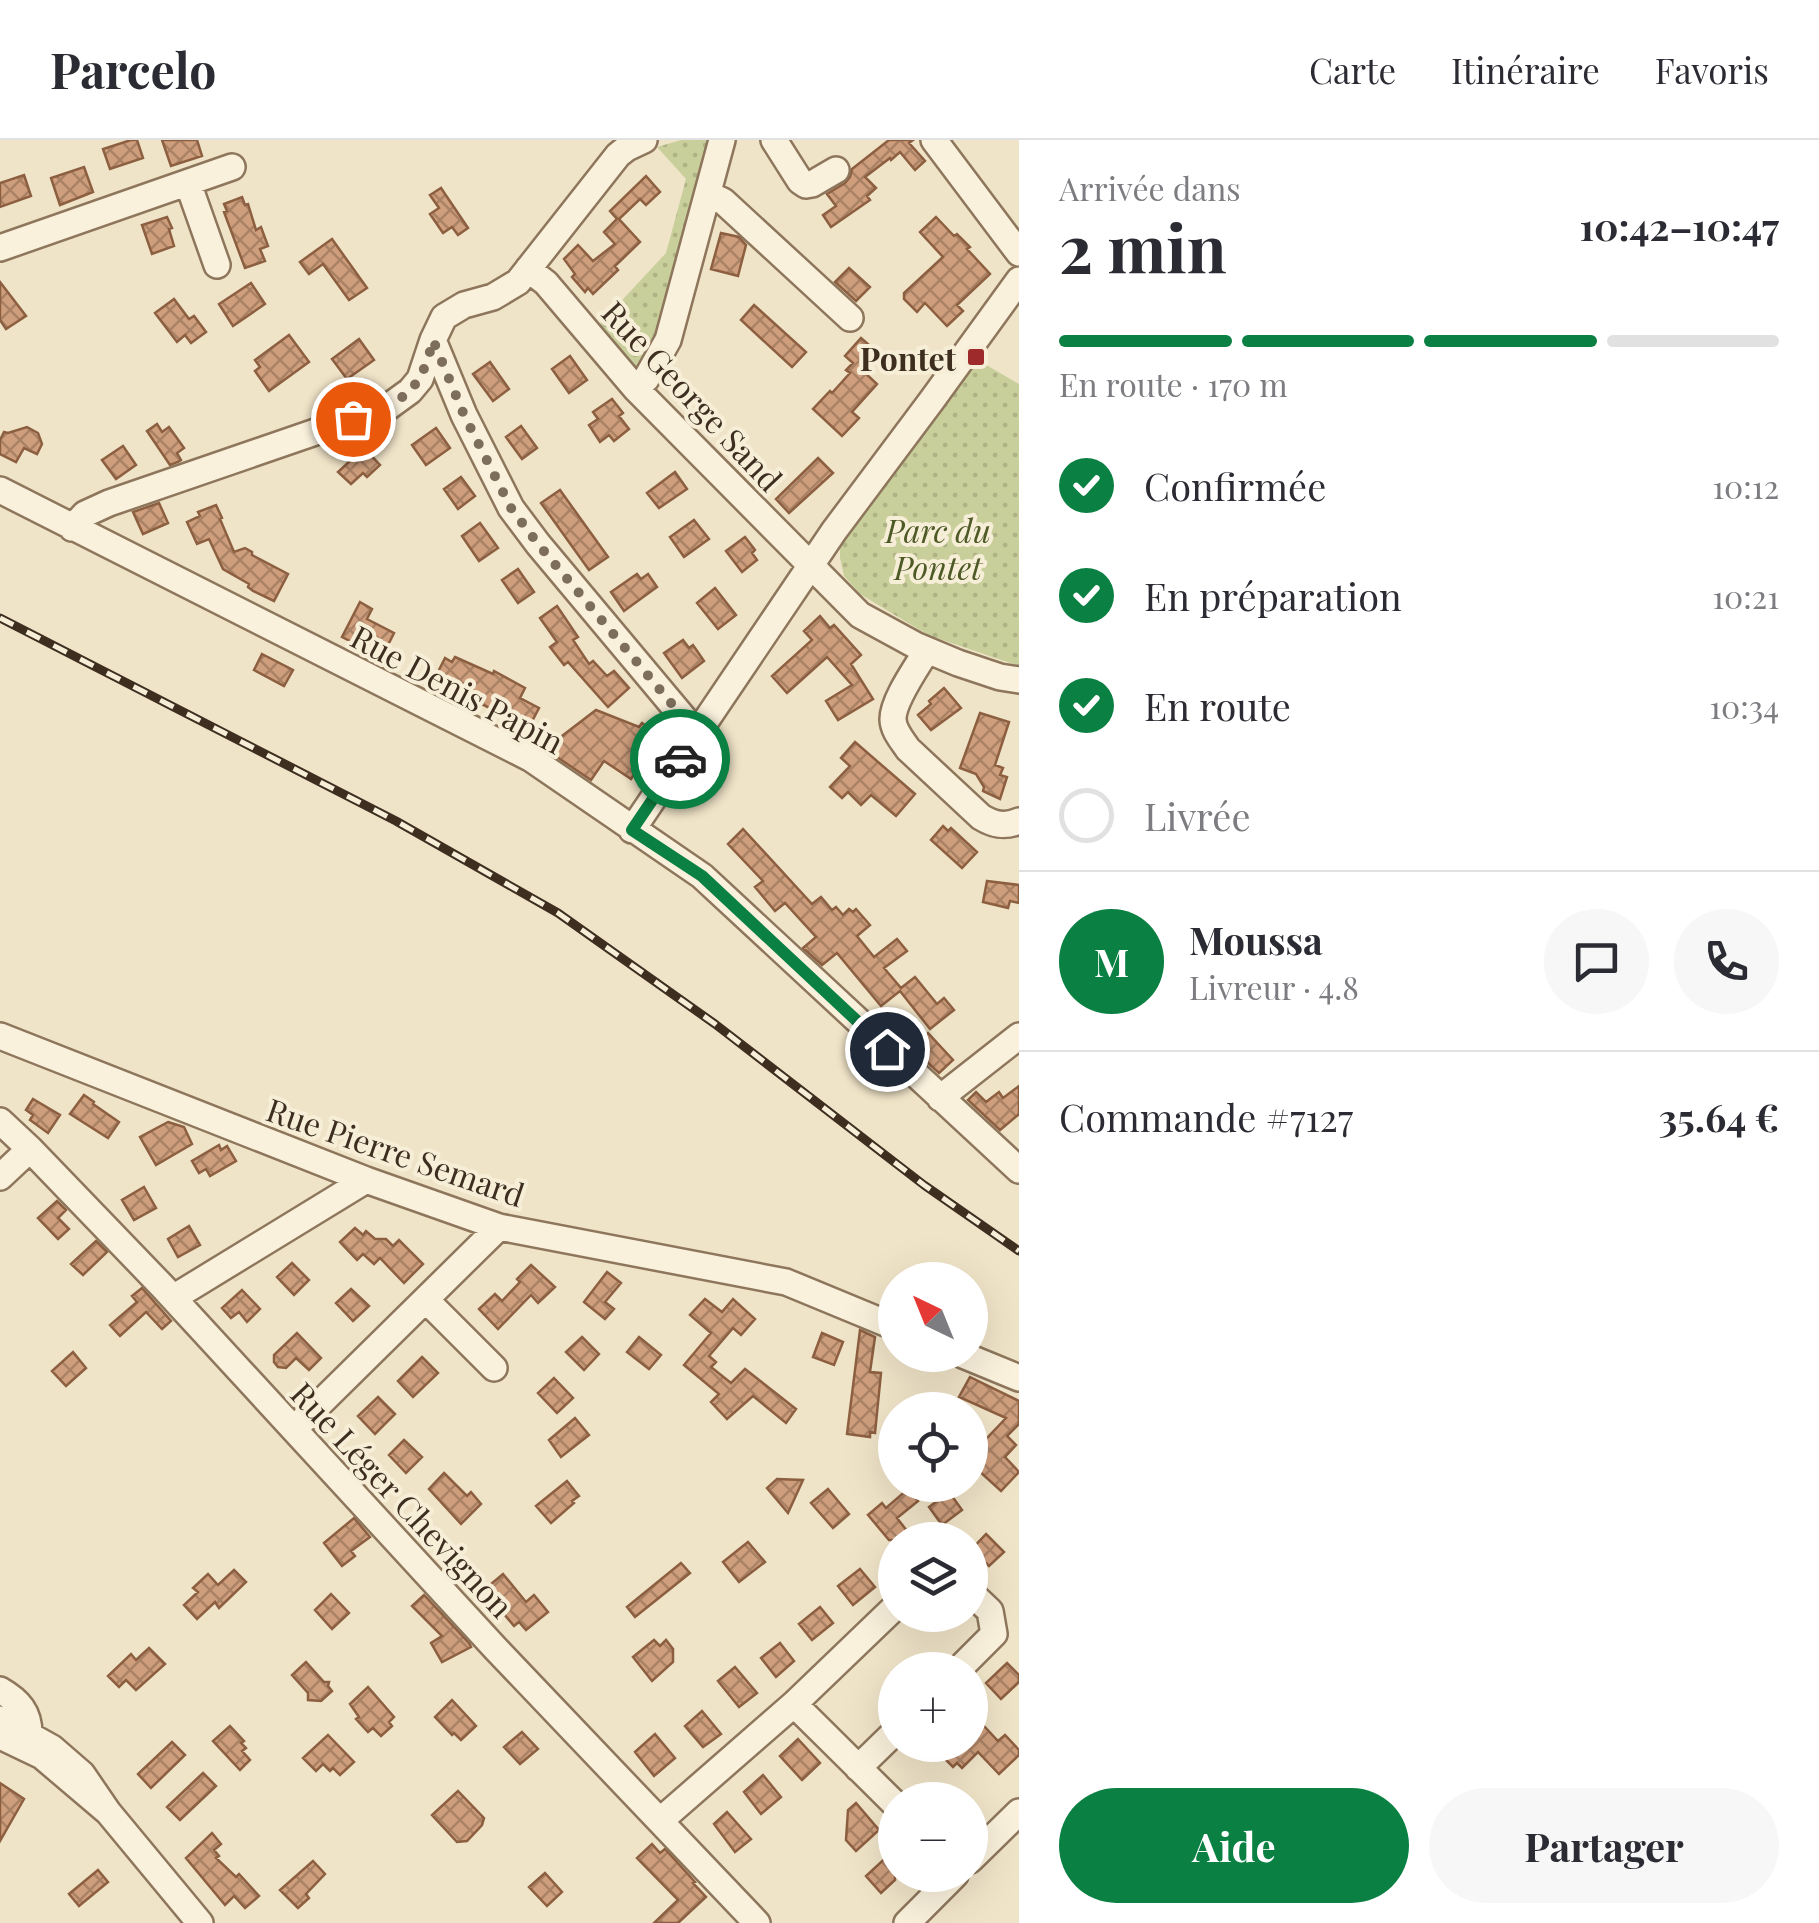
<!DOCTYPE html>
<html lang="fr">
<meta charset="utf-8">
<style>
body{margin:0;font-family:"Playfair Display",serif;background:#f7f7f7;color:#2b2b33;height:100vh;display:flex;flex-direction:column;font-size:38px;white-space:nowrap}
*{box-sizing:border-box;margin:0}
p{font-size:32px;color:#7c7c81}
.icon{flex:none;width:55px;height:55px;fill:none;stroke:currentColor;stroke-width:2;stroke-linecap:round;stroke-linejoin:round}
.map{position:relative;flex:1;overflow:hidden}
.sheet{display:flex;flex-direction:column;background:#fff;width:800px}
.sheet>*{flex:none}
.needle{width:65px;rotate:317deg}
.fabs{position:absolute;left:878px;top:1122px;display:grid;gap:20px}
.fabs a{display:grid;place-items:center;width:110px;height:110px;border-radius:50%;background:#fff;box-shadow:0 10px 40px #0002;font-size:50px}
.pin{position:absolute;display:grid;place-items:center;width:85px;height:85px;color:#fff;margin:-42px;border:5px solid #fff;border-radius:50%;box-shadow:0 2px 10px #0007}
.courier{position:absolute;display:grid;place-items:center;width:100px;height:100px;margin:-50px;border:8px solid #0b8043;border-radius:50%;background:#fff;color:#222;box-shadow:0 2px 12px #0007}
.summary em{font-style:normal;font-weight:700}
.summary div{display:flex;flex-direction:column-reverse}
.summary{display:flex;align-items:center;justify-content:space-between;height:170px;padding:0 40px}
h1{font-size:65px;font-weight:700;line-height:75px}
.bar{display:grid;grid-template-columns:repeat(4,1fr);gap:15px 10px;align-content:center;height:120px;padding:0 40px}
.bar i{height:12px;border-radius:8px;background:#e1e1e2}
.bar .selected{background:#0b8043}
.bar p{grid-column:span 4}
.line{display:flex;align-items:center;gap:25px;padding:0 40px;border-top:2px solid #e1e1e2}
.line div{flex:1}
.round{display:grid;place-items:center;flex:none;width:105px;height:105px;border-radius:52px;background:#f7f7f7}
ol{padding:0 40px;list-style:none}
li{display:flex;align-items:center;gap:30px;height:110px}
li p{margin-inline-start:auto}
li .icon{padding:10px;border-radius:50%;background:#0b8043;color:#fff;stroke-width:4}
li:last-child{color:#7c7c81}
li i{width:55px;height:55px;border:5px solid #e1e1e2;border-radius:50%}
.button{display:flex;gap:20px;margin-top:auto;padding:20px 40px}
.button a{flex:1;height:115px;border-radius:60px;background:#0b8043;color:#fff;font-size:40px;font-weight:700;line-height:115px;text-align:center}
.button a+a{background:#f7f7f7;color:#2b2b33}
header{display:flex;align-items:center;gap:60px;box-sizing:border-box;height:140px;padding:0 50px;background:#fff;border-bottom:2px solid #e1e1e2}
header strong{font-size:48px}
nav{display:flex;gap:55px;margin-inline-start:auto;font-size:35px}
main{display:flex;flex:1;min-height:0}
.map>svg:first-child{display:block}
.grass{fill:url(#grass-dots)}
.building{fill:url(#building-cross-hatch);stroke:#8d5f41;stroke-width:2.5}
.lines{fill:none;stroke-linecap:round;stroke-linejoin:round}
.minor-casing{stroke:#8d765c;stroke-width:30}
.minor{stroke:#faf1dc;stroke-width:25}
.rail-casing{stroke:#3d2e20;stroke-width:9}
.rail{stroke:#f7eed8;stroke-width:5;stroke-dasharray:15;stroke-linecap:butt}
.done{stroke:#7c6e5b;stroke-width:10;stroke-dasharray:0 18}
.route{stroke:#0b8043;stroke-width:12}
.poi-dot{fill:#9e2a2b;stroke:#f7eed8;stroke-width:4}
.labels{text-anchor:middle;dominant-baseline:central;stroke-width:8;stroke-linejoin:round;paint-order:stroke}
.poi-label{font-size:32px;font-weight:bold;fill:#3d2e20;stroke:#f7eed8;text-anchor:end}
.street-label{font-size:32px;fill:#3d2e20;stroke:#f7eed8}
.park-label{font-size:32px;font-style:italic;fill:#4d5a26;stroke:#f7eed8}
</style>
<header>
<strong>Parcelo</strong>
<nav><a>Carte</a><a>Itinéraire</a><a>Favoris</a></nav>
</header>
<main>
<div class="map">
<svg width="1019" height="1783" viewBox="0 0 1019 1783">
<defs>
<pattern id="grass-dots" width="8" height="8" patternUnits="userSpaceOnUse" patternTransform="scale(2.5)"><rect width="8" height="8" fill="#c9cf9b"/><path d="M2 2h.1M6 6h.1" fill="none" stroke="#aeb285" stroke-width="1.8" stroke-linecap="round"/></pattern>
<pattern id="building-cross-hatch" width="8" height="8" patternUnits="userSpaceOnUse" patternTransform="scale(2.5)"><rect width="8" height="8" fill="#cf9f7d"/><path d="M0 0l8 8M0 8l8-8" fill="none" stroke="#a98266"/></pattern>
</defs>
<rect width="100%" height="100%" fill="#f0e4c8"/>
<path class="grass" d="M681,0H718L663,199L642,235L599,185L666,113L686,39L657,7Z
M976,219L1019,244V526L928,495L860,454L844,436L840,418V402Z"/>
<path class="building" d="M131,0H137L143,18L110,29L103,9Z
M162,0H197L202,16L171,26Z
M889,0H913L909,3L925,21L915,30L900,12L891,20L890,18L865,37L876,48L867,56L870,60L831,87L823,75L836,66L827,54L845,43L850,37L852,29Z
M84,27L93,52L60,65L51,38Z
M24,35L31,56L0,67V43Z
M646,36L660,52L646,65L640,59L619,79L640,102L615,126L618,130L593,154L588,148L585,152L572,137L575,134L564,119L578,105L593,121L615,104L604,92L617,79L610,71Z
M441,48L468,88L458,95L452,87L443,93L430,74L439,68L430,55Z
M242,57L245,65L248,64L256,90L261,87L268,106L260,109L265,121L245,128L224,72L227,71L224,64Z
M167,77L172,88L169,89L174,106L152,114L142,85Z
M936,77L954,96L957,94L970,107L967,109L990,134L957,165L963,171L947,186L925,163L917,172L904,159V153L943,117L920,92Z
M721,93L739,97L746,105L738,136L711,129Z
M332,99L367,148L349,160L323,124L309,134L300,122Z
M849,128L870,147L856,161L835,142Z
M0,142L26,176L6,189L0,180Z
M251,143L265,164L233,186L219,164Z
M174,159L189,179L194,176L206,192L191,203L185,195L177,202L155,173Z
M754,165L806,212L792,227L741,180Z
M289,195L309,222L269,251L255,231L260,227L255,220Z
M861,198L878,213L864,232L877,244L852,272L859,278L842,296L813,269L830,251L832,253L850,233L846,230L853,223L845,216Z
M359,199L374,220L347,239L332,219Z
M570,216L587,240L569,253L552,229Z
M490,222L509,249L493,261L473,234Z
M612,259L623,273L619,276L629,289L614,301L609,295L600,302L589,285L598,279L593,272Z
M157,284L162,292L169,287L184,308L177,313L181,320L178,322L170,325L147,291Z
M521,286L537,308L522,319L506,297Z
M27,287L38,293L42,304L37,314L24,308L16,322L0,314V300L4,292L8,293Z
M436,288L450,308L426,325L412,305Z
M123,306L136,325L116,339L102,320Z
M364,308L380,325L367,337L363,333L351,344L338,332Z
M818,318L833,333L789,373L776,359Z
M675,332L687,349L659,368L647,353Z
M461,337L475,356L458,369L444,349Z
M560,350L608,417L589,430L541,363Z
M159,363L168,383L143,394L133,372Z
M216,365L222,378L220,379L234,412L245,408L252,412V415L288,434L274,461L253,451L248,447L249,444L223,429L209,399L197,404L187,382L200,376L198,372Z
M694,380L709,399L684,417L670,397Z
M480,383L498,408L479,421L462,396Z
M745,397L755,410L752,413L757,420L742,432L726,411Z
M518,429L534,452L518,463L502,440Z
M637,434L641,439L648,434L657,447L624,471L611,452Z
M715,448L736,475L718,489L697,463Z
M360,462L372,469L367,479L394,493L382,517L342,497Z
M557,466L578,497L573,500L589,524L593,521L607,536L614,531L629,548L608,567L568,522L564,525L550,507L557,502L540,478Z
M820,476L830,488L834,485L861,515L851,524L873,559L838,580L826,561L852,545L827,517L787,553L772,536L812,500L804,491Z
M683,500L689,508L693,505L704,521L682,538L664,513Z
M262,514L293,530L284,546L254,530Z
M455,517L493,534L494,531L525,548L520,558L539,568L529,587L477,562L478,560L451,547L452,544L436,536L445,518L452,522Z
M944,548L961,568L931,590L918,575L931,564L929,561Z
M596,570L639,587L642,583L660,596L631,639L604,621L591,640L545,609Z
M980,573L1009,582L995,625L1003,628L1000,635L1007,637L1000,659L983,651L984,647L976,634L960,628Z
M855,602L915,654L896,676L871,655L861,665L848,652L842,658L830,647L850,626L841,618Z
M943,686L948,691L951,688L977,712L962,728L931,700Z
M743,689L812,764L821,757L832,770L836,767L843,775L849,769L853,772L856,769L870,785L857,796L874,817L897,799L907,811L884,828L901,848L915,837L937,864L944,858L954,870L930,889L900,851L881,866L837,813L822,825L803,808L816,797L785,763L775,771L755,747L763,741L728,704Z
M987,741L1019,745V763L1010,761L1008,768L983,762Z
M928,893L953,920L939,933L912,908Z
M1019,946V974L1000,990L968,960L976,952L986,962L999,952L1003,958Z
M84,955L94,962L93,964L119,982L108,998L70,974Z
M33,959L60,975L48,993L30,980L33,975L26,970Z
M168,982L184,987L192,1004L156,1025L140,997Z
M219,1005L221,1010L227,1006L236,1021L210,1036L206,1029L199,1033L192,1021Z
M144,1047L156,1068L134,1080L122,1060Z
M57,1061L66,1070L58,1078L69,1089L58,1099L38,1078Z
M189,1086L200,1105L178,1117L168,1099Z
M355,1088L363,1095L366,1091L375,1099H386L393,1106L399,1100L423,1124L404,1143L380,1118L374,1124L363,1114L357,1120L340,1102Z
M96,1101L107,1112L83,1135L71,1124Z
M292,1123L309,1140L294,1155L277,1137Z
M531,1125L555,1147L538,1163L531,1155L498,1189L479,1169L495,1154L502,1161L520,1142L517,1139Z
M607,1132L621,1143L605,1162L614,1169L605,1179L584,1162Z
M142,1148L171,1181L162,1189L146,1172L120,1196L110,1185L137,1162L132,1156Z
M351,1149L369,1166L353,1181L336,1163Z
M242,1150L260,1169L247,1182L239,1172L231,1178L222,1168Z
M705,1159L722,1172L733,1159L755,1179L741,1195L733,1188L709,1216L716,1222L711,1227L731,1243L745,1229L796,1269L786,1283L753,1256L727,1279L711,1262L719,1254L684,1225L711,1193L690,1175Z
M860,1190L875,1197L870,1232L881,1233L875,1293L870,1292V1297L847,1294Z
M297,1193L321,1218L309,1230L296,1218L286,1228L278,1227L274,1222V1215Z
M822,1193L843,1202L834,1225L813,1217Z
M582,1197L599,1214L584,1230L566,1212Z
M639,1197L661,1215L649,1229L627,1212Z
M73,1212L86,1228L66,1246L52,1231Z
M422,1217L438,1233L413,1257L398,1241Z
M970,1237L1019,1261V1284L1007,1296L1016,1305L1005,1317L1019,1332L1001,1351L977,1329L970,1337V1292L986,1299L1006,1278L959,1257Z
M554,1238L573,1258L557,1273L538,1253Z
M378,1257L395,1274L375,1294L358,1276Z
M575,1278L589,1295L561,1317L549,1300Z
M404,1300L422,1317L406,1333L389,1315Z
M444,1333L467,1356L471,1352L481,1364L461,1384L429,1349Z
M777,1339L803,1340L788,1373L767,1348Z
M567,1341L579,1356L572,1361L574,1363L551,1383L536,1366Z
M828,1349L849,1374L833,1388L811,1363Z
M908,1349L918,1361L897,1378L914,1400H889L868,1375L882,1363L886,1368Z
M949,1352L962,1370L942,1385L929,1367Z
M354,1378L370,1397L351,1411L355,1416L342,1426L324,1403Z
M986,1394L1004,1412L989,1426L982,1419L980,1421L970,1411Z
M748,1402L765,1422L739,1442L723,1422Z
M681,1423L690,1433L635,1477L627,1467Z
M860,1429L875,1447L853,1465L838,1446Z
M234,1430L246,1442L219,1468L215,1462L197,1479L184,1465L198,1452L193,1448L208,1434L218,1445Z
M503,1434L526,1462L534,1455L548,1472L526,1490L519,1482L514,1486L484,1450Z
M331,1454L349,1473L332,1489L315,1470Z
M424,1455L469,1503L471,1507L442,1522L431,1503L442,1496L412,1466Z
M820,1467L833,1483L812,1500L799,1484Z
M654,1500L660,1506L666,1500L673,1509V1522L652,1541L633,1517Z
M780,1503L794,1521L776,1537L761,1518Z
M149,1508L165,1524L136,1550L126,1540L119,1547L108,1536L131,1514L136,1520Z
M306,1522L324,1542H329L328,1546L332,1551L321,1561L308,1560V1553L292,1535Z
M1007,1523L1019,1535V1542L1001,1559L986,1543Z
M735,1527L757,1553L739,1567L718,1541Z
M368,1547L394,1577L389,1582L392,1586L381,1596L373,1588L368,1592L356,1579L359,1577L350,1564Z
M452,1560L476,1586L461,1600L454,1593L452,1595L435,1577Z
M702,1571L721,1594L703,1607L685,1586Z
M230,1586L244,1601L241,1603L246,1608L242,1611L250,1620L240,1630L213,1601Z
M984,1586L998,1601L1005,1595L1019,1610V1615L999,1634L978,1612L962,1628L957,1623L953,1627L931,1605H970V1599Z
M522,1592L538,1609L520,1624L504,1607Z
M655,1594L675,1618L654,1636L635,1612Z
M328,1595L354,1622L340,1635L333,1628L330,1631L323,1624L316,1631L303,1618Z
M798,1599L820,1623L802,1640L780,1616Z
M172,1602L185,1615L151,1648L138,1634Z
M203,1633L216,1646L180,1680L167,1667Z
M763,1635L781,1657L761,1674L744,1652Z
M0,1643L24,1659L0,1701Z
M458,1651L484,1678L482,1685L467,1701L457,1702L432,1675Z
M856,1663L879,1690L856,1711L846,1700L848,1670Z
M727,1672L751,1699L735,1712L714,1684Z
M212,1693L221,1704L214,1710L219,1716L216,1718L236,1737L239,1734L259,1756L245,1768L234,1756L225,1765L186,1718Z
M652,1704L660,1713L665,1709L695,1742L693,1743L706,1757L678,1783H654L678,1760L637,1718Z
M895,1709V1740L881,1753L866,1736Z
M313,1721L325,1734L306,1754L309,1758L298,1768L280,1750Z
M98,1730L108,1742L79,1766L69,1754Z
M545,1733L562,1752L547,1766L529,1747Z"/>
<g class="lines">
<defs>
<path id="minor" d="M774,0L800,41L806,45L812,44L836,30
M934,0L1019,113
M188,43L217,125
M708,54L723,61L850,178
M0,108L232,27
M528,129L546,143L636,249L860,475L915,505L958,523L1000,537L1019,540
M433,200L464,275L511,368L538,404L697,594
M636,249L646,239L668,200L722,0
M0,350L530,618L702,736L1019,1030
M72,388L85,374L109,363L388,267L410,251L420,239L433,200L444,177L464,165L493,157L518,142L618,15L627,8L644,0
M927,510C917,527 893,560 893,579C893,590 902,600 908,609L981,677C994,685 1005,687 1019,681
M632,690L834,391L932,260L1019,140
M0,896L366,1040L499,1087L786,1142L895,1187
M940,958L1019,896
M0,981L30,1009L162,1146L496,1509L757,1783
M0,1037L30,1009
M173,1158L366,1040
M426,1160L494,1228
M963,1215L1019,1238
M294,1289L499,1087
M958,1530L994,1494L990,1471L970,1452
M0,1550C19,1561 29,1572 29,1594
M794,1564L895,1664
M0,1579L52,1608L82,1634L108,1672L42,1616L0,1596
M858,1628L895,1592
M108,1672L200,1783
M661,1680L794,1564L895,1467
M970,1720L1019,1672
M907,1783L955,1735"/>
</defs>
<use href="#minor" class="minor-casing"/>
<use href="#minor" class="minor"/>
<defs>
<path id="rail" d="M0,478L396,681L558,773L715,884L924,1045L1019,1111"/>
</defs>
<use href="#rail" class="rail-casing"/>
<use href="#rail" class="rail"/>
</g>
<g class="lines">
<path class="done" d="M353,279C404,261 420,254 433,200L464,275L511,368L538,404L697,594L680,619"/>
<path class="route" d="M680,619L632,690L702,736L887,909"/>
</g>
<rect class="poi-dot" x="966" y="207" width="20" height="20" rx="5"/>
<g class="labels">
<g class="poi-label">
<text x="956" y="217">Pontet</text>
</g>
<g class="street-label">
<text transform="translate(693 255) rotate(47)">Rue George Sand</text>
<text transform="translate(458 548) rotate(28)">Rue Denis Papin</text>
<text transform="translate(396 1011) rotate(19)">Rue Pierre Semard</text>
<text transform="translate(403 1359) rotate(47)">Rue Léger Chevignon</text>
</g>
<g class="park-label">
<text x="938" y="389">Parc du<tspan x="938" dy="37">Pontet</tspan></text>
</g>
</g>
</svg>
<div class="fabs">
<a><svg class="needle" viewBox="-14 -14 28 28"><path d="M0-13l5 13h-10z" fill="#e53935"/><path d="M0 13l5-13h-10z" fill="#7c7c81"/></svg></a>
<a><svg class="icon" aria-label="locate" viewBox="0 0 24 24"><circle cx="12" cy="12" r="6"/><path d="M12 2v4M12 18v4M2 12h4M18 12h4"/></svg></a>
<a><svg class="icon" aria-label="layers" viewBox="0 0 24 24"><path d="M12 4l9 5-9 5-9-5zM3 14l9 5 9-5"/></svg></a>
<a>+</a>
<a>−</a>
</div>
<div class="pin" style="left:353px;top:279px;background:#ea580c"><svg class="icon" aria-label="bag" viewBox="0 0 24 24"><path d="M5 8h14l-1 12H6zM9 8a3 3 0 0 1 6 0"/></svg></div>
<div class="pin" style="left:887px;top:909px;background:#1f2937"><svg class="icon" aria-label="home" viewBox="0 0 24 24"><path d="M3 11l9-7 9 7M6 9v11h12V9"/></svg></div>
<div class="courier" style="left:680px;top:619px"><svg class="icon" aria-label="car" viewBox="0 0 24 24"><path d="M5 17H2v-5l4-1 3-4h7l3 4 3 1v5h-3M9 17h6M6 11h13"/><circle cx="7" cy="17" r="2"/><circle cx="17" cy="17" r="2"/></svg></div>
</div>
<section class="sheet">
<div class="summary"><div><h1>2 min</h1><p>Arrivée dans</p></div><em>10:42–10:47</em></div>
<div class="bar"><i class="selected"></i><i class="selected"></i><i class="selected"></i><i></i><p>En route · 170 m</p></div>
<ol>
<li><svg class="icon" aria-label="check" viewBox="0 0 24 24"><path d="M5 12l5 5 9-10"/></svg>Confirmée<p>10:12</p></li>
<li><svg class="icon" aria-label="check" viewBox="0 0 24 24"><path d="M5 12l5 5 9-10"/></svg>En préparation<p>10:21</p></li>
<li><svg class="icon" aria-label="check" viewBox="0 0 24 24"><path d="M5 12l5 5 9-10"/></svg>En route<p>10:34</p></li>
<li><i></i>Livrée</li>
</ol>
<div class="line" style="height:180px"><b class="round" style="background:#0b8043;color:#fff">M</b><div><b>Moussa</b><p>Livreur · 4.8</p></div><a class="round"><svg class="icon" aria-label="chat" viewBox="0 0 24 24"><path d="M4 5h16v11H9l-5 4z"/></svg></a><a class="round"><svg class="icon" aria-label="phone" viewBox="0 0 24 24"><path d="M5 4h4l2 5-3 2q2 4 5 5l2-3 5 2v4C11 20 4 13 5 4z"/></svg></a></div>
<div class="line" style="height:130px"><div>Commande #7127</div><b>35.64 €</b></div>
<div class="button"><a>Aide</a><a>Partager</a></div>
</section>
</main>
